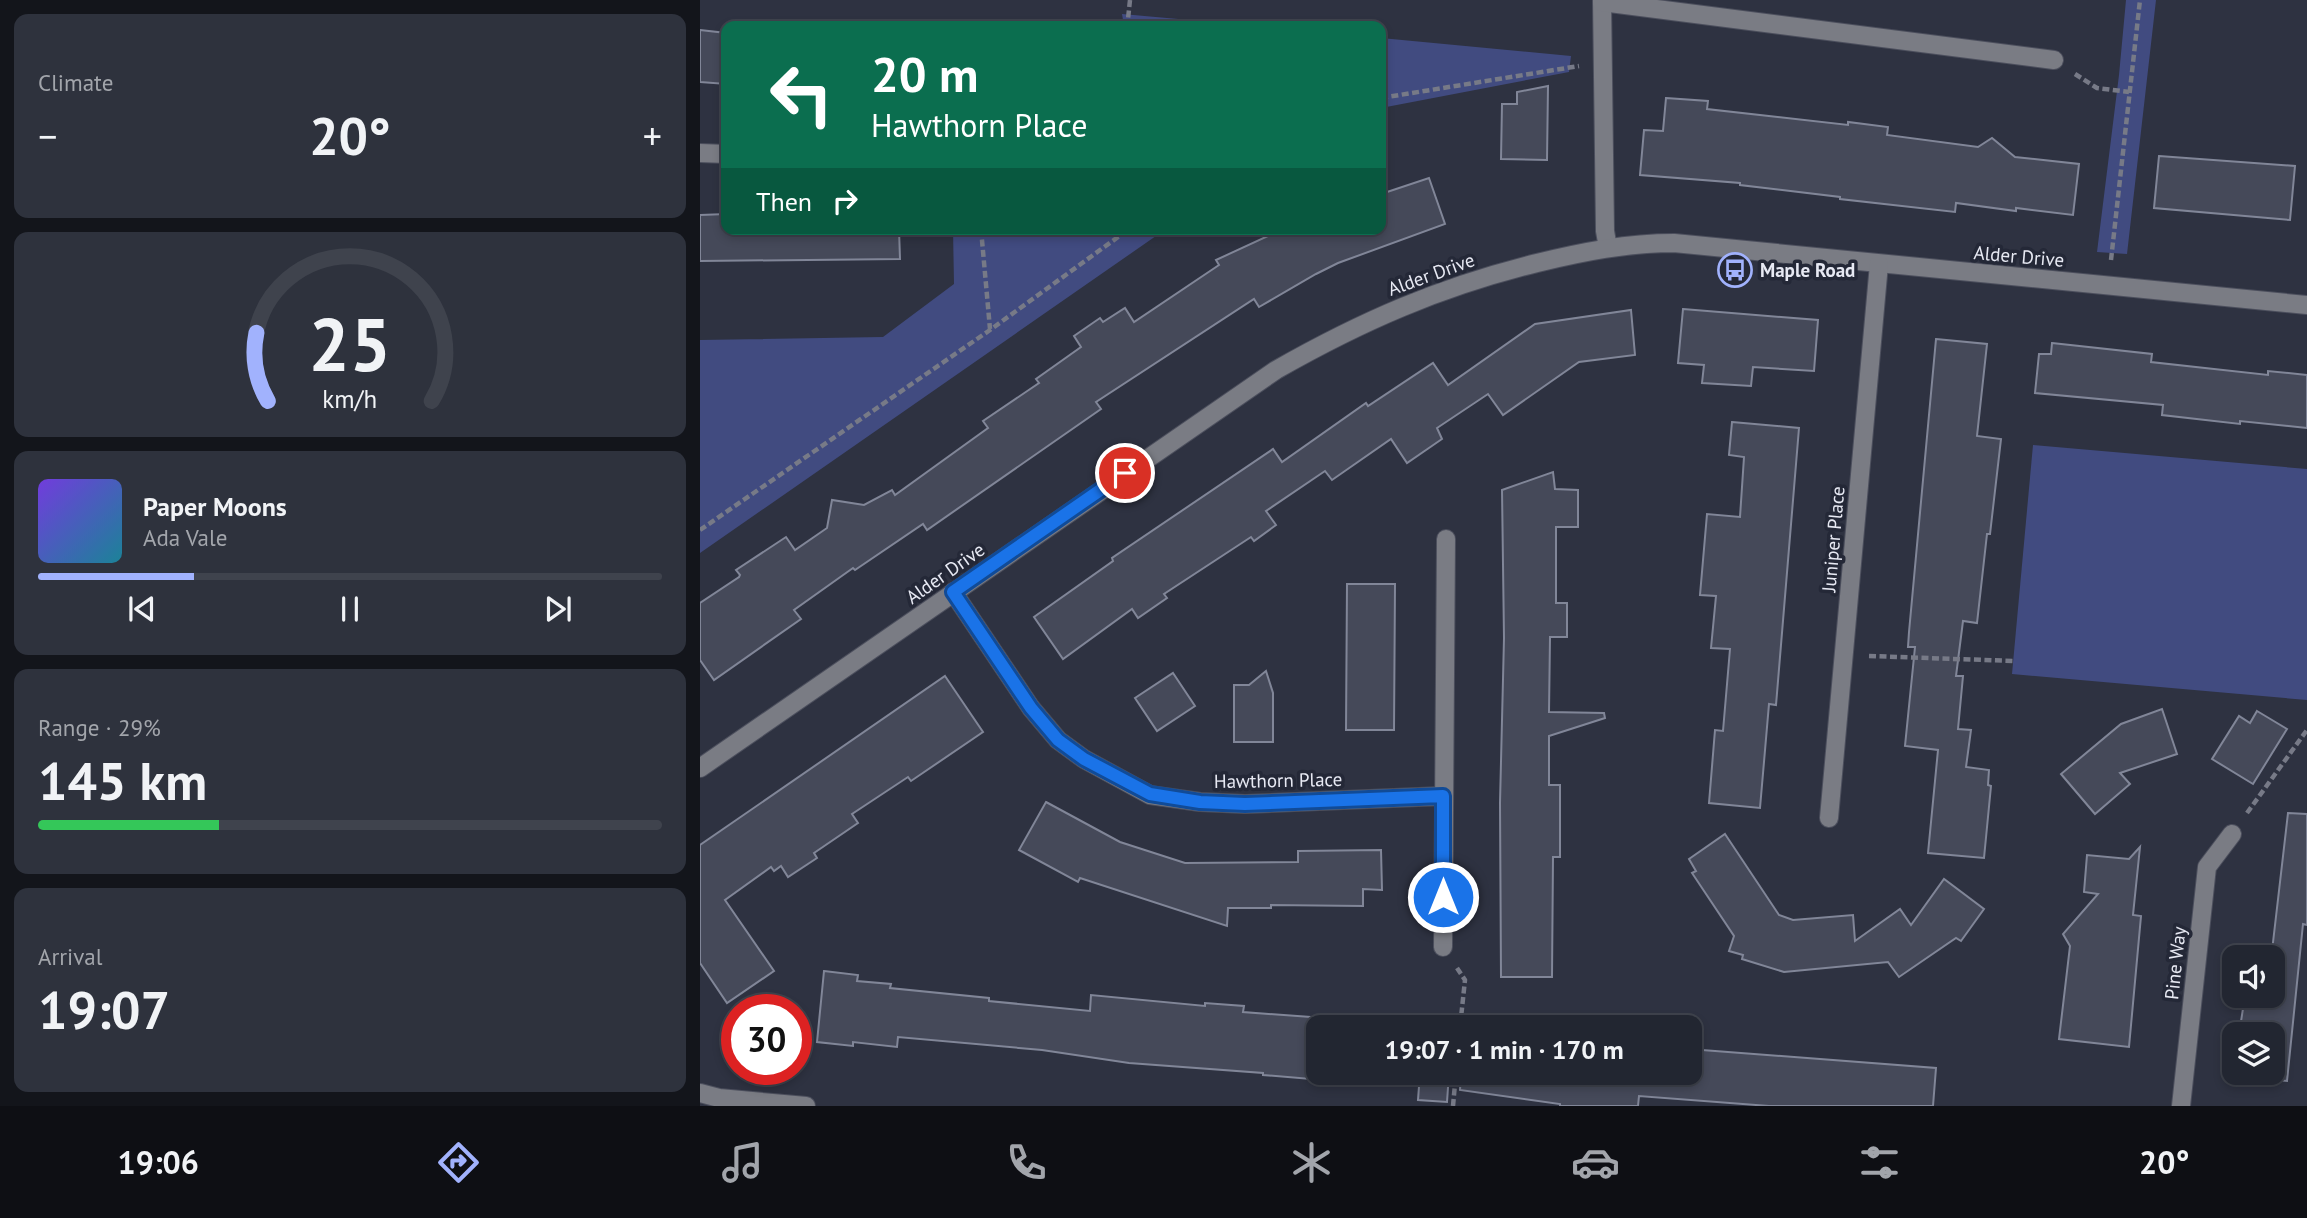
<!DOCTYPE html>
<html lang="en">
<head>
<meta charset="utf-8">
<style>
  :root { --surface:#222631; --page:#2e323d; --text:#f1f3f6; --muted:#a2a5ab; --line:#3f434d; --accent:#a1b2fd }
  body { margin:0; font-family:"PT Sans",sans-serif; background:var(--page); color:var(--text); height:100vh; display:flex; flex-direction:column; font-size:26px; white-space:nowrap }
  * { box-sizing:border-box; margin:0 }
  p { font-size:23px; color:var(--muted) }
  .icon { flex:none; width:38px; height:38px; fill:none; stroke:currentColor; stroke-width:2; stroke-linecap:round; stroke-linejoin:round }
  .map { position:relative; flex:1; overflow:hidden }
  .sheet { display:flex; flex-direction:column; gap:14px; padding:14px; background:#13151b; width:700px }
  .sheet>* { flex:none }
  .guide { position:absolute; left:21px; top:21px; width:665px; height:214px; border-radius:14px; box-shadow:0 4px 10px #0003,0 0 0 2px var(--line); background:#0b6e4f; color:#fff; overflow:hidden }
  .buttons { position:absolute; left:1522px; top:945px; display:grid; gap:14px }
  .buttons a { display:grid; place-items:center; width:63px; height:63px; border-radius:14px; background:var(--surface); box-shadow:0 4px 10px #0003,0 0 0 2px var(--line); font-size:35px }
  .speed { position:absolute; left:21px; top:994px; display:flex; gap:14px; font-size:35px; font-weight:700; text-align:center }
  .speed>* { display:grid; place-content:center; width:91px; height:91px; border-radius:50%; background:var(--surface); box-shadow:0 4px 10px #0003,0 0 0 2px var(--line); line-height:1 }
  .speed .limit { border:10px solid #d22; background:#fff; color:#111 }
  .pin { position:absolute; display:grid; place-items:center; width:60px; height:60px; color:#fff; margin:-30px; border:4px solid #fff; border-radius:50%; box-shadow:0 2px 7px #0007 }
  .me { position:absolute; width:77px; margin:-38px; rotate:0deg; stroke-linejoin:round; filter:drop-shadow(0 0 5px #0008) }
  .turn { display:flex; align-items:center; gap:24px; height:147px; padding:0 35px; font-size:32px }
  .turn .icon { width:91px; height:91px; stroke-width:2.5 }
  .turn b { display:block; font-size:49px; line-height:60px }
  .then { display:flex; align-items:center; height:66px; padding:0 35px; background:#0003; gap:14px; font-size:26px }
  .big { font-size:52px; font-weight:700; line-height:1.1 }
  .sheet .widget { flex:1; display:flex; flex-direction:column; justify-content:center; gap:10px; min-width:0; padding:0 24px; border-radius:14px; background:var(--page) }
  .sheet .dial { align-items:center; gap:0 }
  .dial svg { height:182px; overflow:visible; fill:none; stroke:var(--line); stroke-width:7; stroke-linecap:round; text-anchor:middle }
  .dial text { fill:var(--text); stroke:none }
  .song { display:flex; align-items:center; gap:21px }
  .cover { width:84px; height:84px; border-radius:10px; background:linear-gradient(135deg,hsl(260 70% 55%),hsl(190 70% 35%)) }
  .played { height:7px; border-radius:4px; background:linear-gradient(90deg,var(--accent) 25%,var(--line) 25%) }
  .keys { display:flex; justify-content:space-around; direction:ltr }
  .heat { display:flex; justify-content:space-between; align-items:center; font-size:38px; direction:ltr }
  .charge { height:10px; border-radius:5px; background:linear-gradient(90deg,#34c759 29%,var(--line) 0) }
  .trip { position:absolute; left:606px; top:1015px; width:396px; height:70px; border-radius:14px; background:var(--surface); box-shadow:0 4px 10px #0003,0 0 0 2px var(--line); font-weight:700; line-height:70px; text-align:center }
  .dock { display:flex; height:112px; justify-content:space-around; align-items:center; background:#0e0f14; color:var(--muted) }
  .dock .icon { width:49px; height:49px }
  .dock .current { color:var(--accent) }
  .dock b { font-size:32px; color:var(--text) }
  main { display:flex; flex:1; min-height:0 }
  .map>svg:first-child { display:block }
  .green { fill:#414b80 }
  .building { fill:#454959; stroke:#818698; stroke-width:2 }
  .lines { fill:none; stroke-linecap:round; stroke-linejoin:round }
  .minor-casing { stroke:#4c4f5d; stroke-width:20 }
  .path { stroke:#777a87; stroke-width:4.5; stroke-dasharray:7 3.5; stroke-linecap:butt }
  .minor { stroke:#7a7c84; stroke-width:18 }
  .route-casing { stroke:#114b97; stroke-width:18 }
  .route { stroke:#1a73e8; stroke-width:12 }
  .labels { text-anchor:middle; stroke-width:7; stroke-linejoin:round; paint-order:stroke }
  .street-label { font-size:19px; fill:#e7e9f3; stroke:#242837 }
  .poi-label { font-size:19px; font-weight:bold; fill:#e7e9f3; stroke:#242837; text-anchor:start }
</style>
</head>
<body>
<main>
<section class="sheet">
<div class="widget"><p>Climate</p>
<div class="heat"><a>−</a><b class="big">20°</b><a>+</a></div>
</div>
<div class="widget dial"><svg viewBox="0 0 100 80">
<path d="M14 69A42 42 0 1 1 86 69"/>
<path d="M14 69A42 42 0 0 1 9 39" stroke="#a1b2fd"/>
<text x="50" y="56" font-size="32" font-weight="700">25</text>
<text x="50" y="72" font-size="11">km/h</text>
</svg></div>
<div class="widget">
<div class="song"><i class="cover"></i><div><b>Paper Moons</b><p>Ada Vale</p></div></div>
<div class="played"></div>
<div class="keys"><svg class="icon" aria-label="previous" viewBox="0 0 24 24"><path d="M18 5L8 12l10 7zM5 5v14"/></svg><svg class="icon" aria-label="pause" viewBox="0 0 24 24"><path d="M8 5v14M16 5v14"/></svg><svg class="icon" aria-label="next" viewBox="0 0 24 24"><path d="M6 5l10 7-10 7zM19 5v14"/></svg></div>
</div>
<div class="widget"><p>Range · 29%</p><b class="big">145 km</b><div class="charge"></div></div>
<div class="widget"><p>Arrival</p><b class="big">19:07</b></div>
</section>
<div class="map">
<svg width="1607" height="1106" viewBox="0 0 1607 1106">
  <rect width="100%" height="100%" fill="#2e3241"/>
  <g class="green">
    <path d="M1426 0H1456L1427 254 1397 252 1419 75Z"/>
    <path d="M422 14 557 26H424Z"/>
    <path d="M681 38 871 56 869 72 681 108Z"/>
    <path d="M253 229H466L0 553V340L183 337 254 284Z"/>
    <path d="M1333 445 1607 469V700L1312 674Z"/>
  </g>
  <g class="building">
    <path d="M0 30 26 33V84L0 82Z"/>
    <path d="M848 86 847 160 801 159 802 104H817V92Z"/>
    <path d="M966 98 1008 101 1007 109 1148 125V122L1188 127 1187 135 1278 147 1292 138 1315 157 1379 164 1373 215 1316 208V211L1256 203 1255 212 1140 199V197L1040 185V183L940 175 944 130 963 131Z"/>
    <path d="M1459 156 1595 166 1590 220 1454 208Z"/>
    <path d="M729 178 745 224 638 263 616 274 559 307 554 299 396 402 401 409 227 530 223 524 155 570 153 568 94 610 101 619 14 680 0 660V603L39 577 40 575 36 570 86 537 95 550 127 528 132 500 164 505 192 490 195 495 288 428 283 421 339 383 336 379 381 347 374 336 400 318 403 322 425 308 434 322 519 265 516 260 583 229H681V194Z"/>
    <path d="M26 214V229H199L200 259 0 261V215Z"/>
    <path d="M983 309 1118 320 1114 371 1053 367 1051 386 1002 383 1004 365 978 363Z"/>
    <path d="M931 310 935 355 879 362 803 415 788 394 737 428 742 439 707 463 691 439 632 480 625 471 566 511 576 525 554 541 551 537 464 594 467 598 438 618 432 609 363 659 334 617 413 561 412 558 573 449 582 462 666 403 668 406 733 363 748 385 835 324Z"/>
    <path d="M1236 339 1287 344 1277 436 1301 439 1290 534H1287L1277 623 1263 621 1256 676H1263L1258 729 1271 730 1266 767 1289 770 1288 785 1291 786 1284 858 1228 853 1238 750 1205 746 1215 647H1208L1209 632Z"/>
    <path d="M1352 343 1452 354 1451 362 1568 375V371L1607 375V428L1540 421V424L1462 415 1463 405 1335 393 1339 354H1351Z"/>
    <path d="M1032 422 1099 428 1076 705 1069 704 1060 808 1009 803 1015 730 1023 731 1030 649 1011 648 1016 596 1000 595 1007 514 1040 517 1044 457 1029 455Z"/>
    <path d="M853 472 855 489 878 490V527H856V603H867V637H850L849 712 904 713 905 718 849 736V785H860V857H853L852 977H801L800 803 804 638 802 490Z"/>
    <path d="M647 584H695L694 730H646Z"/>
    <path d="M566 671 573 693V742H534V685H549Z"/>
    <path d="M473 673 495 706 457 731 435 698Z"/>
    <path d="M245 676 283 732 211 781 208 777 152 814 158 823 114 853 117 858 88 877 81 866 74 871 71 867 25 900 74 971 27 1003 0 963V845Z"/>
    <path d="M1462 709 1477 754 1420 773 1430 784 1395 814 1361 774 1421 724Z"/>
    <path d="M1557 711 1587 729 1553 784 1512 759 1539 716 1550 723Z"/>
    <path d="M346 802 420 842 485 863 598 862V851L681 850 682 890 663 889V906L571 905V908H528L527 926 380 878 378 882 319 850Z"/>
    <path d="M1588 813 1607 814V925L1603 924 1587 1081 1535 1076V1073H1573V1034H1539L1545 996H1573V957H1550V949L1572 951Z"/>
    <path d="M1025 834 1079 915 1093 920 1153 915 1155 941 1200 909 1211 925 1244 879 1284 909 1261 941 1256 938 1199 977 1188 962 1084 972 1042 959 1043 955 1029 951 1034 936 992 873 996 871 989 859Z"/>
    <path d="M1440 847 1433 915 1441 916 1429 1047 1359 1039 1370 946 1363 934 1398 894 1384 892 1387 855 1429 859Z"/>
    <path d="M124 971 158 975 157 981 191 984 190 988 289 998V1001L390 1011 391 995 505 1006V1003L544 1006 543 1012 652 1020 651 1027H618V1073H647L646 1082 563 1075V1073L429 1063 342 1050 198 1037 197 1047 153 1042V1046L117 1042Z"/>
    <path d="M989 1049 1236 1068 1233 1106H1069L939 1096 938 1106H860V1104L760 1090 761 1073H989Z"/>
    <path d="M720 1073H749L747 1102 718 1100Z"/>
  </g>
  <g class="lines">
    <g class="minor-casing">
      <g id="minor">
        <path d="M902 0 905 231 908 248"/>
        <path d="M902 2 1354 60"/>
        <path d="M0 153 26 154"/>
        <path d="M253 592 331 708 358 740 384 759 450 795 500 802 545 804 743 796"/>
        <path d="M0 768 576 370C662 321 740 287 837 263 882 252 927 243 974 243L1607 305"/>
        <path d="M1129 818 1179 264"/>
        <path d="M743 947 746 539"/>
        <path d="M0 1093 19 1098 106 1106"/>
        <path d="M1481 1106 1507 867 1532 834"/>
      </g>
    </g>
    <g class="path">
      <path d="M430 0 428 19 430 26"/>
      <path d="M1375 74 1397 88 1429 92"/>
      <path d="M681 98 879 66"/>
      <path d="M281 229 290 329"/>
      <path d="M1411 260 1440 0"/>
      <path d="M0 530 290 330 429 229"/>
      <path d="M1169 656 1314 661"/>
      <path d="M1547 813 1607 730"/>
      <path d="M757 968 765 980 760 1027"/>
      <path d="M753 1106 756 1073"/>
    </g>
    <use href="#minor" class="minor"/>
  </g>
  <g class="lines">
    <g class="route-casing">
      <path id="route" d="M425 473 253 592 331 708 358 740 384 759 450 794 500 802 545 804 743 796V897"/>
    </g>
    <use href="#route" class="route"/>
  </g>
  <defs>
    <g id="bus-ring" transform="scale(1.75)"><circle r="9.5" fill="#242837" stroke="#a1b2fd" stroke-width="1.5"/><path d="M-5-6H5V4H4V6H2V4H-2V6H-4V4H-5ZM-3.5-4V0h7V-4ZM-3.5 1.2v1.5H-2V1.2ZM2 1.2v1.5H3.5V1.2Z" fill="#a1b2fd"/></g>
  </defs>
  <g fill-rule="evenodd">
    <use href="#bus-ring" x="1035" y="270"/>
  </g>
  <g class="labels">
    <g class="street-label">
      <text transform="translate(1319 256) rotate(5)" y="7">Alder Drive</text>
      <text transform="translate(731 274) rotate(-20)" y="7">Alder Drive</text>
      <text transform="translate(1133 539) rotate(-85)" y="7">Juniper Place</text>
      <text transform="translate(245 573) rotate(-35)" y="7">Alder Drive</text>
      <text transform="translate(578 780) rotate(-1)" y="7">Hawthorn Place</text>
      <text transform="translate(1475 963) rotate(-84)" y="7">Pine Way</text>
    </g>
    <g class="poi-label">
      <text x="1060" y="277">Maple Road</text>
    </g>
  </g>
</svg>
<div class="buttons">
<a><svg class="icon" aria-label="sound" viewBox="0 0 24 24"><path d="M4 9h4l5-4v14l-5-4H4zM17 9q2 3 0 6"/></svg></a>
<a><svg class="icon" aria-label="layers" viewBox="0 0 24 24"><path d="M12 4l9 5-9 5-9-5zM3 14l9 5 9-5"/></svg></a>
</div>
<div class="speed"><div class="limit">30</div></div>
<div class="pin" style="left:425px;top:473px;background:#d93025"><svg class="icon" aria-label="arrive" viewBox="0 0 24 24"><path d="M6 21V4h12l-3 4 3 4H6"/></svg></div>
<svg class="me" style="left:743px;top:897px" viewBox="-20 -20 40 40"><circle r="17" fill="#1a73e8" stroke="#fff" stroke-width="3"/><path d="M0-11L8 9 0 5-8 9z" fill="#fff"/></svg>
<div class="trip">19:07 · 1 min · 170 m</div>
<div class="guide">
<div class="turn"><svg class="icon" aria-label="left" viewBox="0 0 24 24"><path d="M17 20v-9H6M10 6l-5 5 5 5"/></svg><div><b>20 m</b>Hawthorn Place</div></div>
<div class="then">Then<svg class="icon" aria-label="right" viewBox="0 0 24 24"><path d="M7 20v-9h11M14 6l5 5-5 5"/></svg></div>
</div>
</div>
</main>
<nav class="dock">
<b>19:06</b>
<svg class="icon current" aria-label="directions" viewBox="0 0 24 24"><path d="M12 3l9 9-9 9-9-9zM9 14v-3h6M13 9l2 2-2 2"/></svg>
<svg class="icon" aria-label="music" viewBox="0 0 24 24"><path d="M9 18V5l10-2v13"/><circle cx="6" cy="18" r="3"/><circle cx="16" cy="16" r="3"/></svg>
<svg class="icon" aria-label="phone" viewBox="0 0 24 24"><path d="M5 4h4l2 5-3 2q2 4 5 5l2-3 5 2v4C11 20 4 13 5 4z"/></svg>
<svg class="icon" aria-label="climate" viewBox="0 0 24 24"><path d="M12 3v18M4 7l16 10M4 17L20 7"/></svg>
<svg class="icon" aria-label="car" viewBox="0 0 24 24"><path d="M5 17H2v-5l4-1 3-4h7l3 4 3 1v5h-3M9 17h6M6 11h13"/><circle cx="7" cy="17" r="2"/><circle cx="17" cy="17" r="2"/></svg>
<svg class="icon" aria-label="filters" viewBox="0 0 24 24"><path d="M4 7h16M4 17h16"/><circle cx="9" cy="7" r="2"/><circle cx="15" cy="17" r="2"/></svg>
<b>20°</b>
</nav>
</body>
</html>
